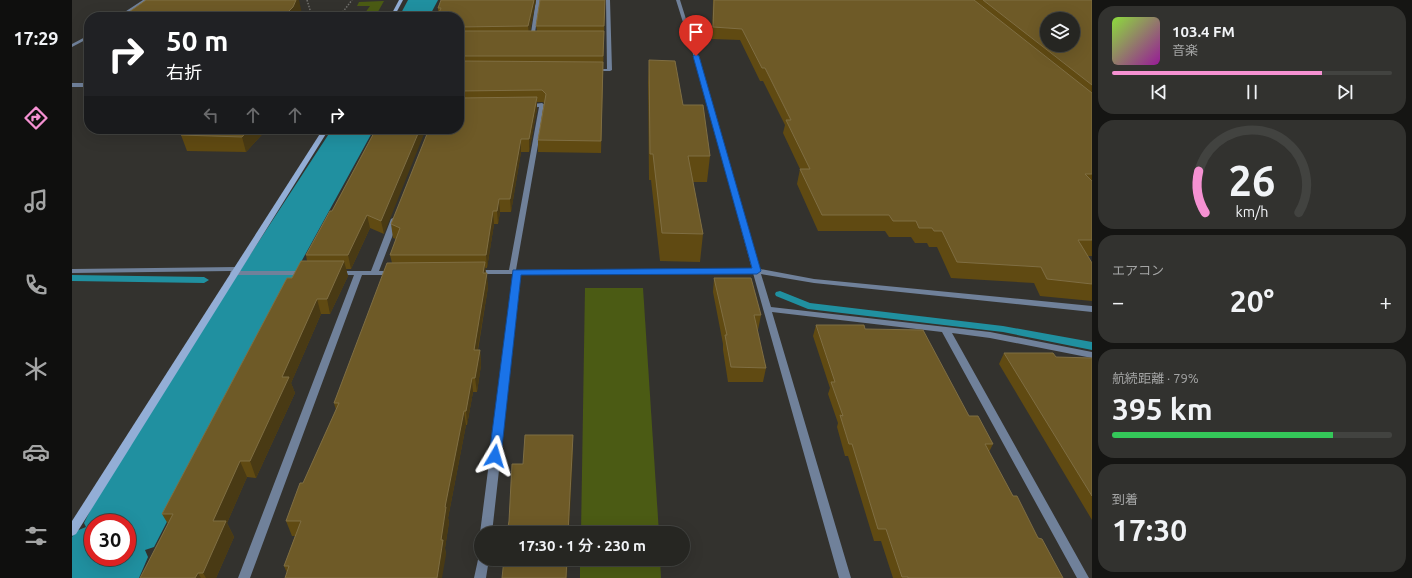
<!DOCTYPE html>
<html lang="ja">
<head>
<meta charset="utf-8">
<style>
  :root { --surface:#262622; --page:#32322f; --text:#f1f3f6; --muted:#a4a5a5; --line:#424340; --accent:#f591d2 }
  body { margin:0; font-family:Ubuntu,"Noto Sans JP",sans-serif; background:var(--page); color:var(--text); height:100vh; display:flex; flex-direction:column; font-size:15px; white-space:nowrap }
  * { box-sizing:border-box; margin:0 }
  p { font-size:13px; color:var(--muted) }
  .icon { flex:none; width:22px; height:22px; fill:none; stroke:currentColor; stroke-width:2; stroke-linecap:round; stroke-linejoin:round }
  .map { position:relative; flex:1; overflow:hidden }
  .panel { display:flex; flex-direction:column; gap:6px; padding:6px; background:#151513; width:320px }
  .panel>* { flex:none }
  .banner { position:absolute; left:12px; top:12px; width:380px; height:122px; border-radius:16px; box-shadow:0 4px 16px #0002,0 0 0 1px var(--line); background:#202124; color:#fff; overflow:hidden }
  .tools { position:absolute; left:968px; top:12px; display:grid; gap:8px }
  .tools a { display:grid; place-items:center; width:40px; height:40px; border-radius:50%; background:var(--surface); box-shadow:0 4px 16px #0002,0 0 0 1px var(--line); font-size:20px }
  .speed { position:absolute; left:12px; top:514px; display:flex; gap:8px; font-size:20px; font-weight:700; text-align:center }
  .speed>* { display:grid; place-content:center; width:52px; height:52px; border-radius:50%; background:var(--surface); box-shadow:0 4px 16px #0002,0 0 0 1px var(--line); line-height:1 }
  .speed .limit { border:6px solid #d22; background:#fff; color:#111 }
  .pin { position:absolute; display:grid; place-items:center; width:34px; height:34px; color:#fff; margin:-41px -17px; border-radius:50% 50% 50% 0; rotate:-45deg; box-shadow:0 0 4px #0007 }
  .pin .icon { rotate:45deg }
  .me { position:absolute; width:44px; margin:-22px; rotate:7deg; stroke-linejoin:round; filter:drop-shadow(0 0 3px #0008) }
  .turn { display:flex; align-items:center; gap:14px; height:84px; padding:0 16px; font-size:18px }
  .turn .icon { width:52px; height:52px; stroke-width:2.5 }
  .turn b { display:block; font-size:28px; line-height:34px }
  .lanes { display:flex; align-items:center; height:38px; padding:0 16px; background:#0003; justify-content:center; gap:20px; direction:ltr }
  .lanes .off { opacity:.35 }
  .big { font-size:30px; font-weight:600; line-height:1.1 }
  .panel .widget { flex:1; display:flex; flex-direction:column; justify-content:center; gap:6px; min-width:0; padding:0 14px; border-radius:16px; background:var(--page) }
  .panel .dial { align-items:center; gap:0 }
  .dial svg { height:104px; overflow:visible; fill:none; stroke:var(--line); stroke-width:7; stroke-linecap:round; text-anchor:middle }
  .dial text { fill:var(--text); stroke:none }
  .song { display:flex; align-items:center; gap:12px }
  .cover { width:48px; height:48px; border-radius:6px; background:linear-gradient(135deg,hsl(90 70% 55%),hsl(300 70% 35%)) }
  .played { height:4px; border-radius:2px; background:linear-gradient(90deg,var(--accent) 75%,var(--line) 75%) }
  .keys { display:flex; justify-content:space-around; direction:ltr }
  .heat { display:flex; justify-content:space-between; align-items:center; font-size:22px; direction:ltr }
  .charge { height:6px; border-radius:3px; background:linear-gradient(90deg,#34c759 79%,var(--line) 0) }
  .trip { position:absolute; left:402px; top:526px; width:216px; height:40px; border-radius:20px; background:var(--surface); box-shadow:0 4px 16px #0002,0 0 0 1px var(--line); font-weight:600; line-height:40px; text-align:center }
  main { display:flex; flex:1; min-height:0 }
  .tab-bar { display:flex; flex-direction:column; width:72px; justify-content:space-around; align-items:center; background:#0f0f0e; color:var(--muted) }
  .tab-bar .icon { width:28px; height:28px }
  .tab-bar .on { color:var(--accent) }
  .tab-bar b { font-size:18px; color:var(--text) }
  .map>svg:first-child { display:block }
  .green { fill:#4b5b14 }
  .lines { fill:none; stroke-linecap:round; stroke-linejoin:round }
  .stream { fill:#2090a0; fill-rule:evenodd }
  .river { fill:#2090a0; fill-rule:evenodd }
  .path { stroke:#71706c; stroke-width:1.5; stroke-dasharray:1.5 1.5; stroke-linecap:butt }
  .street { fill:#70819a; fill-rule:evenodd }
  .secondary { fill:#93aed6; fill-rule:evenodd }
  .wall { fill:#604a12 }
  .shaded-wall { fill:#493a14 }
  .building { fill:#6e5a27; stroke:#7f6e43; fill-rule:evenodd }
  .route { fill:#1a73e8; stroke:#114b97 }
</style>
</head>
<body>
<main>
<nav class="tab-bar">
<b>17:29</b>
<svg class="icon on" aria-label="directions" viewBox="0 0 24 24"><path d="M12 3l9 9-9 9-9-9zM9 14v-3h6M13 9l2 2-2 2"/></svg>
<svg class="icon" aria-label="music" viewBox="0 0 24 24"><path d="M9 18V5l10-2v13"/><circle cx="6" cy="18" r="3"/><circle cx="16" cy="16" r="3"/></svg>
<svg class="icon" aria-label="phone" viewBox="0 0 24 24"><path d="M5 4h4l2 5-3 2q2 4 5 5l2-3 5 2v4C11 20 4 13 5 4z"/></svg>
<svg class="icon" aria-label="climate" viewBox="0 0 24 24"><path d="M12 3v18M4 7l16 10M4 17L20 7"/></svg>
<svg class="icon" aria-label="car" viewBox="0 0 24 24"><path d="M5 17H2v-5l4-1 3-4h7l3 4 3 1v5h-3M9 17h6M6 11h13"/><circle cx="7" cy="17" r="2"/><circle cx="17" cy="17" r="2"/></svg>
<svg class="icon" aria-label="filters" viewBox="0 0 24 24"><path d="M4 7h16M4 17h16"/><circle cx="9" cy="7" r="2"/><circle cx="15" cy="17" r="2"/></svg>
</nav>
<div class="map">
<svg width="1020" height="578" viewBox="0 0 1020 578">
  <rect width="100%" height="100%" fill="#33322e"/>
  <g class="green">
    <path d="M312 1 303 17H290L298 6H285L287 2Z"/>
    <path d="M513 288H571L587 533H509Z"/>
    <path d="M508 559H588L589 578H508Z"/>
  </g>
  <g class="lines">
    <g class="stream">
      <path d="M0 275 132 277 137 280 132 283 0 281Z"/>
      <path d="M708 291 738 303 931 326 1020 342V350L931 332 736 309 704 296 703 294 704 292Z"/>
    </g>
    <g class="river">
      <path d="M336 0H366L357 17H327Z"/>
      <path d="M260 129H302L217 284 82 547 73 550 76 557 67 578H0V537L4 531 14 527 12 523 24 499 159 284ZM21 523H55V557H21Z"/>
    </g>
    <g class="path">
      <path d="M235 0 239 13 238 17"/>
      <path d="M267 17 280 0"/>
    </g>
    <g class="street">
      <path d="M71 0H76L50 17H45Z"/>
      <path d="M464 0H468L462 39 460 40 458 39Z"/>
      <path d="M534 0H538L540 70 538 71H520V69H535Z"/>
      <path d="M604 0H608L630 70 688 269 742 279 1020 306V312L742 283 689 274 699 307 918 332 1020 352V358L918 338 880 333 1017 578H1005L870 332 700 312 779 578H767L681 273 449 274 420 533H409V534L408 533 441 274H403L399 272 403 270H437L467 107 455 108 452 106 453 105 470 103 473 105 444 270 680 269 626 70Z"/>
      <path d="M17 35V38L0 47V44Z"/>
      <rect x="0" y="83" width="17" height="4"/>
      <path d="M323 217 327 219 307 271H321L325 273 321 275H290L178 578H166L282 275H265L261 273 265 271H299L319 219Z"/>
      <path d="M165 267 169 269 168 271H233L237 273 233 275H159L158 273 159 271 0 273V269Z"/>
      <path d="M407 555H409V559H417L414 578H402Z"/>
    </g>
    <g class="secondary">
      <path d="M327 0H331L322 17H318Z"/>
      <path d="M251 129H257L4 534 0 536V521Z"/>
    </g>
  </g>
  <g class="wall">
    <path d="M369 0H464L458 31H465L464 26 533 0 529 153 466 152V140L472 103 471 102H465V109L457 152H449L439 212H428L426 224H422L415 268H413L416 287 406 350H408L409 365 405 392H401L395 425H394L376 518 377 522 373 548 374 555 215 573 212 566 223 536H220L214 521 264 410 262 403 320 263 318 255 324 239 321 238 319 224 387 129V17L366 14V8Z"/>
    <path d="M641 0H1020V256H1015L1020 263V301L968 296 962 283 879 278 865 247H857L855 243H843L839 237H817L813 231H746L725 184 728 169 711 133 713 125 691 81H688L668 40 640 39Z"/>
    <path d="M577 60 611 105 638 156 635 182H621L631 234 628 262 588 261 579 180H577L576 83Z"/>
    <path d="M116 129H195L174 152 115 151 109 135Z"/>
    <path d="M304 129 312 234 298 228 279 269H274L276 276 258 314H249L219 383 223 393 184 478 175 477 155 523 162 537 144 578H68L96 524 90 514 220 278 235 261 234 255 260 211Z"/>
    <path d="M642 278 689 315 686 330H685L694 368 691 382H656L651 350V344L641 292Z"/>
    <path d="M744 325 793 329 897 416 921 444 917 452 941 496 991 578H821L809 541H802L776 456H773L765 427 766 423 756 394 758 388 741 336Z"/>
    <path d="M932 353 984 357 1020 358V520L927 364Z"/>
  </g>
  <g class="shaded-wall">
    <path d="M224 0H227L230 14 229 17H208Z"/>
    <path d="M462 0H464L457 36 456 26Z"/>
    <path d="M465 97V109L457 152V139Z"/>
    <path d="M177 129H195L174 152 170 137Z"/>
    <path d="M348 129H354L312 234 309 221Z"/>
    <path d="M449 139V152L439 212 438 199Z"/>
    <path d="M427 199 428 212 426 224 425 211Z"/>
    <path d="M421 211 422 224 415 268 414 255Z"/>
    <path d="M295 215 298 228 279 269 276 255Z"/>
    <path d="M272 261 276 276 258 314 255 299Z"/>
    <path d="M413 262 414 276 411 273Z"/>
    <path d="M415 273 416 287 403 365 402 350Z"/>
    <path d="M245 299 249 314 219 383 223 393 184 478 178 461 210 377Z"/>
    <path d="M408 350 409 365 405 392 403 378Z"/>
    <path d="M400 378 401 392 395 425 394 411Z"/>
    <path d="M392 411 394 425 376 518 377 522 373 548 374 555 370 578H365L373 507Z"/>
    <path d="M501 435V454L497 533H496Z"/>
    <path d="M168 461 175 477 155 523 162 537 144 578H134L131 573 141 521Z"/>
    <path d="M495 559H496L495 578H494Z"/>
    <path d="M126 573 129 578H123Z"/>
  </g>
  <g class="building">
    <path d="M74 0H224L221 7 216 12 208 17H50Z"/>
    <path d="M369 0H462L456 26 387 27V17H365L369 8H366Z"/>
    <path d="M468 0H533L532 26H464Z"/>
    <path d="M642 0H902L1020 93V174H1013L1020 181V240H1006L1020 263V284L975 279 969 267 885 262 870 231H862L860 228H847L844 221H821L817 215H750L728 169H738L714 120H719L693 68H690L670 29 641 27Z"/>
    <path d="M911 0H1020V85ZM975 19H1001V45H975Z"/>
    <path d="M387 31H532L531 56H387Z"/>
    <path d="M577 60 603 61 611 105H631L638 156H616L631 234 590 233 581 154H578Z"/>
    <path d="M387 61 531 62 529 141 466 140 474 94 470 90 387 91Z"/>
    <path d="M465 97 457 139H449L438 199H427L425 211H421L414 255H318L328 228 319 224 357 129H387V98Z"/>
    <path d="M116 129H177L170 137 109 135Z"/>
    <path d="M304 129H348L309 221 295 215 276 255H234L258 211H260Z"/>
    <path d="M229 261H272L255 299H245L210 377H217L178 461H168L141 521H154L131 573H126L123 578H68L101 514H90L215 278H220Z"/>
    <path d="M413 262 411 273H415L402 350H408L403 378H400L394 411H392L373 507H374L369 540H371L365 578H213L217 566H212L229 521H214L228 483H231L267 403H262L315 263Z"/>
    <path d="M642 278H679L689 315H682L694 368 659 367 653 335H655Z"/>
    <path d="M744 325H792L793 329 851 330 897 416H906L921 444H913L941 496H945L966 538 970 539 991 578H836V577H830L814 529H806L780 444H777L768 415 771 416 759 382H763Z"/>
    <path d="M932 353H981L984 357 1020 358V496Z"/>
    <path d="M453 435H501L496 533H435L437 521 440 464H451Z"/>
    <path d="M432 559H495L494 578H430Z"/>
  </g>
  <path class="route" d="M624 54 627 56 689 271 685 274 449 275 429 456 427 460H419L417 456 441 270 680 268 621 56Z"/>
</svg>
<div class="tools">
<a><svg class="icon" aria-label="layers" viewBox="0 0 24 24"><path d="M12 4l9 5-9 5-9-5zM3 14l9 5 9-5"/></svg></a>
</div>
<div class="speed"><div class="limit">30</div></div>
<div class="pin" style="left:624px;top:56px;background:#d93025"><svg class="icon" aria-label="arrive" viewBox="0 0 24 24"><path d="M6 21V4h12l-3 4 3 4H6"/></svg></div>
<svg class="me" style="left:423px;top:456px" viewBox="-20 -20 40 40"><path d="M0-17L14 15 0 8-14 15z" fill="#1a73e8" stroke="#fff" stroke-width="4"/></svg>
<div class="trip">17:30 · 1 分 · 230 m</div>
<div class="banner">
<div class="turn"><svg class="icon" aria-label="right" viewBox="0 0 24 24"><path d="M7 20v-9h11M14 6l5 5-5 5"/></svg><div><b>50 m</b>右折</div></div>
<div class="lanes"><svg class="icon off" aria-label="left" viewBox="0 0 24 24"><path d="M17 20v-9H6M10 6l-5 5 5 5"/></svg><svg class="icon off" aria-label="ahead" viewBox="0 0 24 24"><path d="M12 20V5M6 11l6-6 6 6"/></svg><svg class="icon off" aria-label="ahead" viewBox="0 0 24 24"><path d="M12 20V5M6 11l6-6 6 6"/></svg><svg class="icon" aria-label="right" viewBox="0 0 24 24"><path d="M7 20v-9h11M14 6l5 5-5 5"/></svg></div>
</div>
</div>
<section class="panel">
<div class="widget">
<div class="song"><i class="cover"></i><div><b>103.4 FM</b><p>音楽</p></div></div>
<div class="played"></div>
<div class="keys"><svg class="icon" aria-label="previous" viewBox="0 0 24 24"><path d="M18 5L8 12l10 7zM5 5v14"/></svg><svg class="icon" aria-label="pause" viewBox="0 0 24 24"><path d="M8 5v14M16 5v14"/></svg><svg class="icon" aria-label="next" viewBox="0 0 24 24"><path d="M6 5l10 7-10 7zM19 5v14"/></svg></div>
</div>
<div class="widget dial"><svg viewBox="0 0 100 80">
<path d="M14 69A42 42 0 1 1 86 69"/>
<path d="M14 69A42 42 0 0 1 9 37" stroke="#f591d2"/>
<text x="50" y="56" font-size="32" font-weight="700">26</text>
<text x="50" y="72" font-size="11">km/h</text>
</svg></div>
<div class="widget"><p>エアコン</p>
<div class="heat"><a>−</a><b class="big">20°</b><a>+</a></div>
</div>
<div class="widget"><p>航続距離 · 79%</p><b class="big">395 km</b><div class="charge"></div></div>
<div class="widget"><p>到着</p><b class="big">17:30</b></div>
</section>
</main>
</body>
</html>
